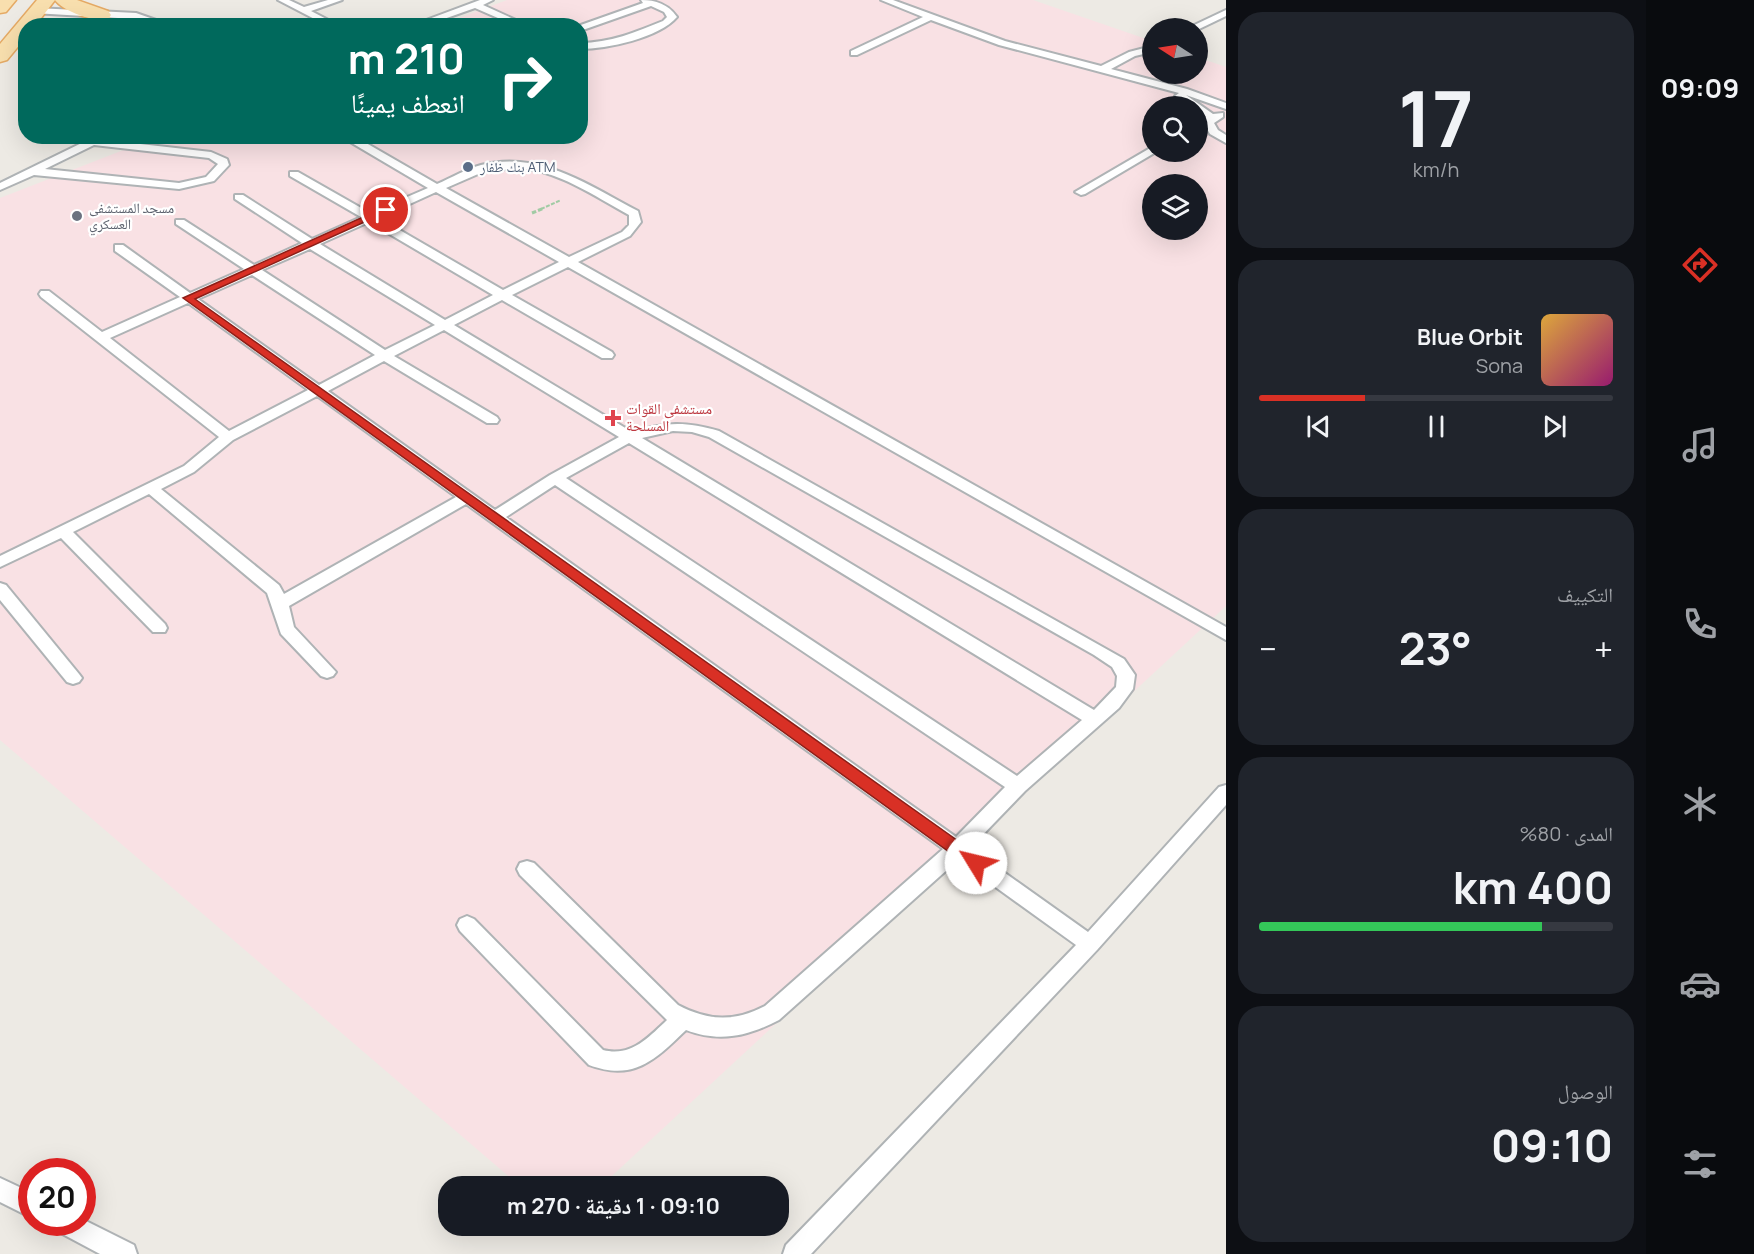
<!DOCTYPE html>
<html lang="ar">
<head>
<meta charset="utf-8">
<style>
  :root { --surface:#171b24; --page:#20242c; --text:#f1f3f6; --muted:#9ea1a6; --line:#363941; --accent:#d93025 }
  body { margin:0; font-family:Manrope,"Noto Naskh Arabic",sans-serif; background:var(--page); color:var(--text); direction:rtl; height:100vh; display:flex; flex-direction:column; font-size:22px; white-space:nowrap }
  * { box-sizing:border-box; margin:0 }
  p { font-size:20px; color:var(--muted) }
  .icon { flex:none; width:33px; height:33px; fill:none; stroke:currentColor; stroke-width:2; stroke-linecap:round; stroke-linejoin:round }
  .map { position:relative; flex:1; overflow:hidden; direction:ltr }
  .drawer { display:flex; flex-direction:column; gap:12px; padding:12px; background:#0d0f14; width:420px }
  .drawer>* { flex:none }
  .hud { position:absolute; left:18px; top:18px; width:570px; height:126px; border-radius:24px; box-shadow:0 6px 24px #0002; direction:rtl; background:#00695c; color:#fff; overflow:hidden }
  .needle { width:39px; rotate:282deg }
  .fabs { position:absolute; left:1142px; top:18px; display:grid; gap:12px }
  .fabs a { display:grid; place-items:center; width:66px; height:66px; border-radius:50%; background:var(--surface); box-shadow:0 6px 24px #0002; font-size:30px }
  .speed { position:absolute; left:18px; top:1158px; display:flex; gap:12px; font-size:30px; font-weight:700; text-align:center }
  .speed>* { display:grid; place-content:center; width:78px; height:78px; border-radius:50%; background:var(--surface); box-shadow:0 6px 24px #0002; line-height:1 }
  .speed .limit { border:9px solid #d22; background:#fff; color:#111 }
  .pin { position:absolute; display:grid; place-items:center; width:51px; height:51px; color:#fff; margin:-26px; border:3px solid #fff; border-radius:50%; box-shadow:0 2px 6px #0007 }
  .me { position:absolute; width:66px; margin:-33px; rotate:306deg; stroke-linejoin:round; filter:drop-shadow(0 0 4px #0008) }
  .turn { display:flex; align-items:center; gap:21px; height:126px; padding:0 24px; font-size:27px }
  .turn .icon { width:78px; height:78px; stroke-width:2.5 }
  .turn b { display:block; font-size:42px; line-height:51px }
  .big { font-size:45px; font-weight:700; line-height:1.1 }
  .drawer .widget { flex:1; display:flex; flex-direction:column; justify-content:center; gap:9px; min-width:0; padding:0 21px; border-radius:24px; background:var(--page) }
  .drawer .dial { align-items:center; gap:0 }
  .dial b { font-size:78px; line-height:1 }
  .song { display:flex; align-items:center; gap:18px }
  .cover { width:72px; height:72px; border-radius:9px; background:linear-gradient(135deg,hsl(40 70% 55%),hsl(320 70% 35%)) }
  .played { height:6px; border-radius:3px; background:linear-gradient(90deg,var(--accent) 30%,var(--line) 30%) }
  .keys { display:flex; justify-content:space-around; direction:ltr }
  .heat { display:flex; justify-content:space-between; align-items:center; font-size:33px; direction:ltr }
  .charge { height:9px; border-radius:4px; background:linear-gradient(90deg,#34c759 80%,var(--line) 0) }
  .trip { position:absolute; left:438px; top:1176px; width:351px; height:60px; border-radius:24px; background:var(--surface); box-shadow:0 6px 24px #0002; font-weight:700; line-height:60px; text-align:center; direction:rtl }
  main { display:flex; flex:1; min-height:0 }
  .menu { display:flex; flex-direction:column; width:108px; justify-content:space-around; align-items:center; background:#090b0e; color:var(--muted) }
  .menu .icon { width:42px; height:42px }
  .menu .active { color:var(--accent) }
  .menu b { font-size:27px; color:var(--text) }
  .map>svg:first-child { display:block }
  .medical { fill:#f9e1e4; fill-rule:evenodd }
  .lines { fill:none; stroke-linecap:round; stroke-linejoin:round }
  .service-casing { stroke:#afb3b5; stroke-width:4 }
  .primary-casing { stroke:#e5aa65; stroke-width:3 }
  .path-far1 { stroke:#a1cba4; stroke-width:2; stroke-dasharray:4 1.5; stroke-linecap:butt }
  .path { stroke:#a1cba4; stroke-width:3; stroke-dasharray:4.5 2; stroke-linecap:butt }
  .service { fill:#fff; fill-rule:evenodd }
  .primary { fill:#f8dfae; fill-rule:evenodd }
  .route { fill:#d93025; stroke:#8d1f18; stroke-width:1.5 }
  .service-dot { fill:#5c6f8a; stroke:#fff; stroke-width:2 }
  .worship-dot { fill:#6b7280; stroke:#fff; stroke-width:2 }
  .health-dot { fill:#e0444e; stroke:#fff; stroke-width:2 }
  .labels { text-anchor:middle; stroke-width:4.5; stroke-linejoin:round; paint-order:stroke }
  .far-service-label { font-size:14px; fill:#4e5e75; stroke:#fff; text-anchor:start }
  .far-worship-label { font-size:14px; fill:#5b616d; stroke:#fff; text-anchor:start }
  .health-label { font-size:15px; fill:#be3a42; stroke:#fff; text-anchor:start }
</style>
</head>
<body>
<main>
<nav class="menu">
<b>09:09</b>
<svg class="icon active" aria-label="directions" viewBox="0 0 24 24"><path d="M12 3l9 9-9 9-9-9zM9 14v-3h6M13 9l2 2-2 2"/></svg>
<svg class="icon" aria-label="music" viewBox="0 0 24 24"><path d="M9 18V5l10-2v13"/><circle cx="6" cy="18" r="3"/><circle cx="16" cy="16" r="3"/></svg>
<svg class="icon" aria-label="phone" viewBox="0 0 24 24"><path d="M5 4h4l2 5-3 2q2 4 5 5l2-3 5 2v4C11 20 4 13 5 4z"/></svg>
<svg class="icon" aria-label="climate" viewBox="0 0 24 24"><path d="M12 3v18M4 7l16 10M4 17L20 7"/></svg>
<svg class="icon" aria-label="car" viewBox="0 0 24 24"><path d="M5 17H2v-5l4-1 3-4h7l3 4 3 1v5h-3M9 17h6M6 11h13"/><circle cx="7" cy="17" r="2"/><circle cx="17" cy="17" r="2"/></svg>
<svg class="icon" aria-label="filters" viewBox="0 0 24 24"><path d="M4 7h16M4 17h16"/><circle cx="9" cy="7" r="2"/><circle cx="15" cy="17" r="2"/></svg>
</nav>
<section class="drawer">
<div class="widget dial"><b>17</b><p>km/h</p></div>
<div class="widget">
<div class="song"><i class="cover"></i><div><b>Blue Orbit</b><p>Sona</p></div></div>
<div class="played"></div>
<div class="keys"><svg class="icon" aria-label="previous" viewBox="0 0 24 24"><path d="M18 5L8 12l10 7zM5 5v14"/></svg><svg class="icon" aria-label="pause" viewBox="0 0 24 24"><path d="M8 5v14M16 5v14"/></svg><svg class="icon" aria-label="next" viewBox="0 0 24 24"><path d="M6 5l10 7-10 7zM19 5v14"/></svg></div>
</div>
<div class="widget"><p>التكييف</p>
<div class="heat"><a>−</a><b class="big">23°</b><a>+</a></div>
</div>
<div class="widget"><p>المدى · 80%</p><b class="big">400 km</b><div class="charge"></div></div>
<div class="widget"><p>الوصول</p><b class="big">09:10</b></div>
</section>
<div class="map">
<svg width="1226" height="1254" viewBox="0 0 1226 1254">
  <rect width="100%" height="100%" fill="#edeae4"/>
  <path class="medical" d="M507 0H1033L1152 41V74H1197V57L1226 67V606L601 1186H520L0 740V198L157 137 580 136V26L441 25ZM1152 106H1197V152H1152ZM1152 184H1197V230H1152Z"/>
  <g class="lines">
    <g class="service-casing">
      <g id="service">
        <path d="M278 0H289L304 7 328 0H342L311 11 340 26H328Z"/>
        <path d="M480 0H493L483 5 529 26H516L475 8 424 26H410Z"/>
        <path d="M641 0C656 0 668 4 677 17 659 38 607 49 580 49V43C610 43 636 32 663 21L667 17 664 12 651 6 580 31V26H578L643 3Z"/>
        <path d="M881 0H893L1005 41 1101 66 1129 52 1152 46V52L1135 56 1111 69 1187 89 1226 103V109L1186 95 1213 114 1223 113V117L1214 123 1218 130 1226 135V143L1210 134 1203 122 1206 119 1197 112V106C1188 106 1181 103 1175 96L1179 93 999 45 931 20 857 55H851V51L923 17Z"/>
        <path d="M36 8 136 13 173 26H158L135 19 33 13 31 11Z"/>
        <path d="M1226 10V16L1197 30 1188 28Z"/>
        <path d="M96 136H108L105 140 211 152 227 159 229 165 214 181 179 189 34 175 0 190V183ZM94 145 209 158 218 164 206 177 179 183 45 169Z"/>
        <path d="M340 136H354L437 184C451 178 466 169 481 165 540 150 588 185 638 211L641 222 630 236 578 262 1226 627V640L568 267 512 295 612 352 614 355 612 358H602L502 300 454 325 632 432C666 422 685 421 719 431L1124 659 1135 675 1133 689 1119 708 1025 791 970 848 1088 932 1219 787 1226 785V805L1097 950 811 1254H783L786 1245 1076 945 958 860 779 1020C748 1036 720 1043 686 1030 656 1059 634 1082 589 1065L460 931 457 925 460 919 467 916 474 919 603 1050C631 1057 648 1038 667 1020L520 875 517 869 520 863 527 861 534 863 678 1005C708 1021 735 1022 765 1006L943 849 466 504 289 606 294 627 336 672 333 676 327 678 321 676 281 634 267 593 149 494 73 532 165 624 167 628 165 632H153L61 538 0 567V556L184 466 219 437 41 297 39 294 41 291H49L102 332 180 297 115 251V245H123L190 293 244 269 176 224V220H184L254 265 302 243 235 199V195H243L312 239 361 217 290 176V172H298L370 213 428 188ZM517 168C558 170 594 196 629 215V225L622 232 569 257 446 188 485 171ZM436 192 559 262 503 290 379 218ZM369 222 493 295 445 320 320 244ZM310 249 435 325 385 350 262 270ZM252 275 375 355 319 385 198 299ZM188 303 308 390 229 431 110 338ZM444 330 619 437 550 475 495 510 328 391 384 361 487 423H497L499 420 497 417 394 356ZM317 396 456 497 284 594 279 585 161 489 194 472 233 440ZM673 431 692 432 709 437 1094 655 1112 667 1117 676 1116 687 1094 710 642 438ZM629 443 1082 720 1017 776 566 478ZM555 485 1005 787 956 837 506 517Z"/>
        <path d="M1152 147V152H1156L1085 194 1081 195 1075 192Z"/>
        <path d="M0 583 6 585 79 674 82 678 79 682 73 684 67 682 0 600Z"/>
        <path d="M0 1178 32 1193V1218L0 1202Z"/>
        <path d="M82 1219 134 1245 137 1254H100L55 1230 51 1222H82Z"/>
      </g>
    </g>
    <g class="primary-casing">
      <g id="primary">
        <path d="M0 0H16L6 12 0 13Z"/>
        <path d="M37 0H55L35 26H26V37L7 60 0 62V44Z"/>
        <path d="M55 0H77L108 11 111 15 108 19C94 22 64 12 55 0Z"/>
      </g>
    </g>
    <path class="path-far1" d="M541 209 561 200"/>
    <path class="path" d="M532 213 544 208"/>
    <use href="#service" class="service"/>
    <use href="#primary" class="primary"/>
  </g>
  <path class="route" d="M383 208 391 210 195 299 982 858 984 863 982 867 976 869 970 867 183 298Z"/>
  <circle class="service-dot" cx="468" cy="167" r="6"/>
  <circle class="worship-dot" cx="77" cy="216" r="6"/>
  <path class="health-dot" d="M610 409h6v6h6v6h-6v6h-6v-6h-6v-6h6z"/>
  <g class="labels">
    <g class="far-service-label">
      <text x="480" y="172">بنك ظفار ATM</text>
    </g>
    <g class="far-worship-label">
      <text x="89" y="213">مسجد المستشفى<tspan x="89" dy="16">العسكري</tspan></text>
    </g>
    <g class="health-label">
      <text x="626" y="414">مستشفى القوات<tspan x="626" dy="17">المسلحة</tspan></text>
    </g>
  </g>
</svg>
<div class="fabs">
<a><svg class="needle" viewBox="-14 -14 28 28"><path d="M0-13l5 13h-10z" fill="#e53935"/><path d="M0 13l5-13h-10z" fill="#9ea1a6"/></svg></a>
<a><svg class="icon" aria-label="search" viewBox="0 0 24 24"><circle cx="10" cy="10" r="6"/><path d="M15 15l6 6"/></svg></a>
<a><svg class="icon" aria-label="layers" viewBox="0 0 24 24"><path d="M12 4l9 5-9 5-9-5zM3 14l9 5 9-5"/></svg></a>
</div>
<div class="speed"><div class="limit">20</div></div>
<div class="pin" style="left:386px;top:210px;background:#d93025"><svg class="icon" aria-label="arrive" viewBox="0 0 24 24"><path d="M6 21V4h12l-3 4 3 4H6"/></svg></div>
<svg class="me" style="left:976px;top:863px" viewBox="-20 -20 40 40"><circle r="19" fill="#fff"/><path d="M0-13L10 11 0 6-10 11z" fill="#d93025"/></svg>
<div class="trip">09:10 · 1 دقيقة · 270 m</div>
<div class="hud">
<div class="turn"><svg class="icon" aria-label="right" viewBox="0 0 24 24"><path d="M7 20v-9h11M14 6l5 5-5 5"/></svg><div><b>210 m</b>انعطف يمينًا</div></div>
</div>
</div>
</main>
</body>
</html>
